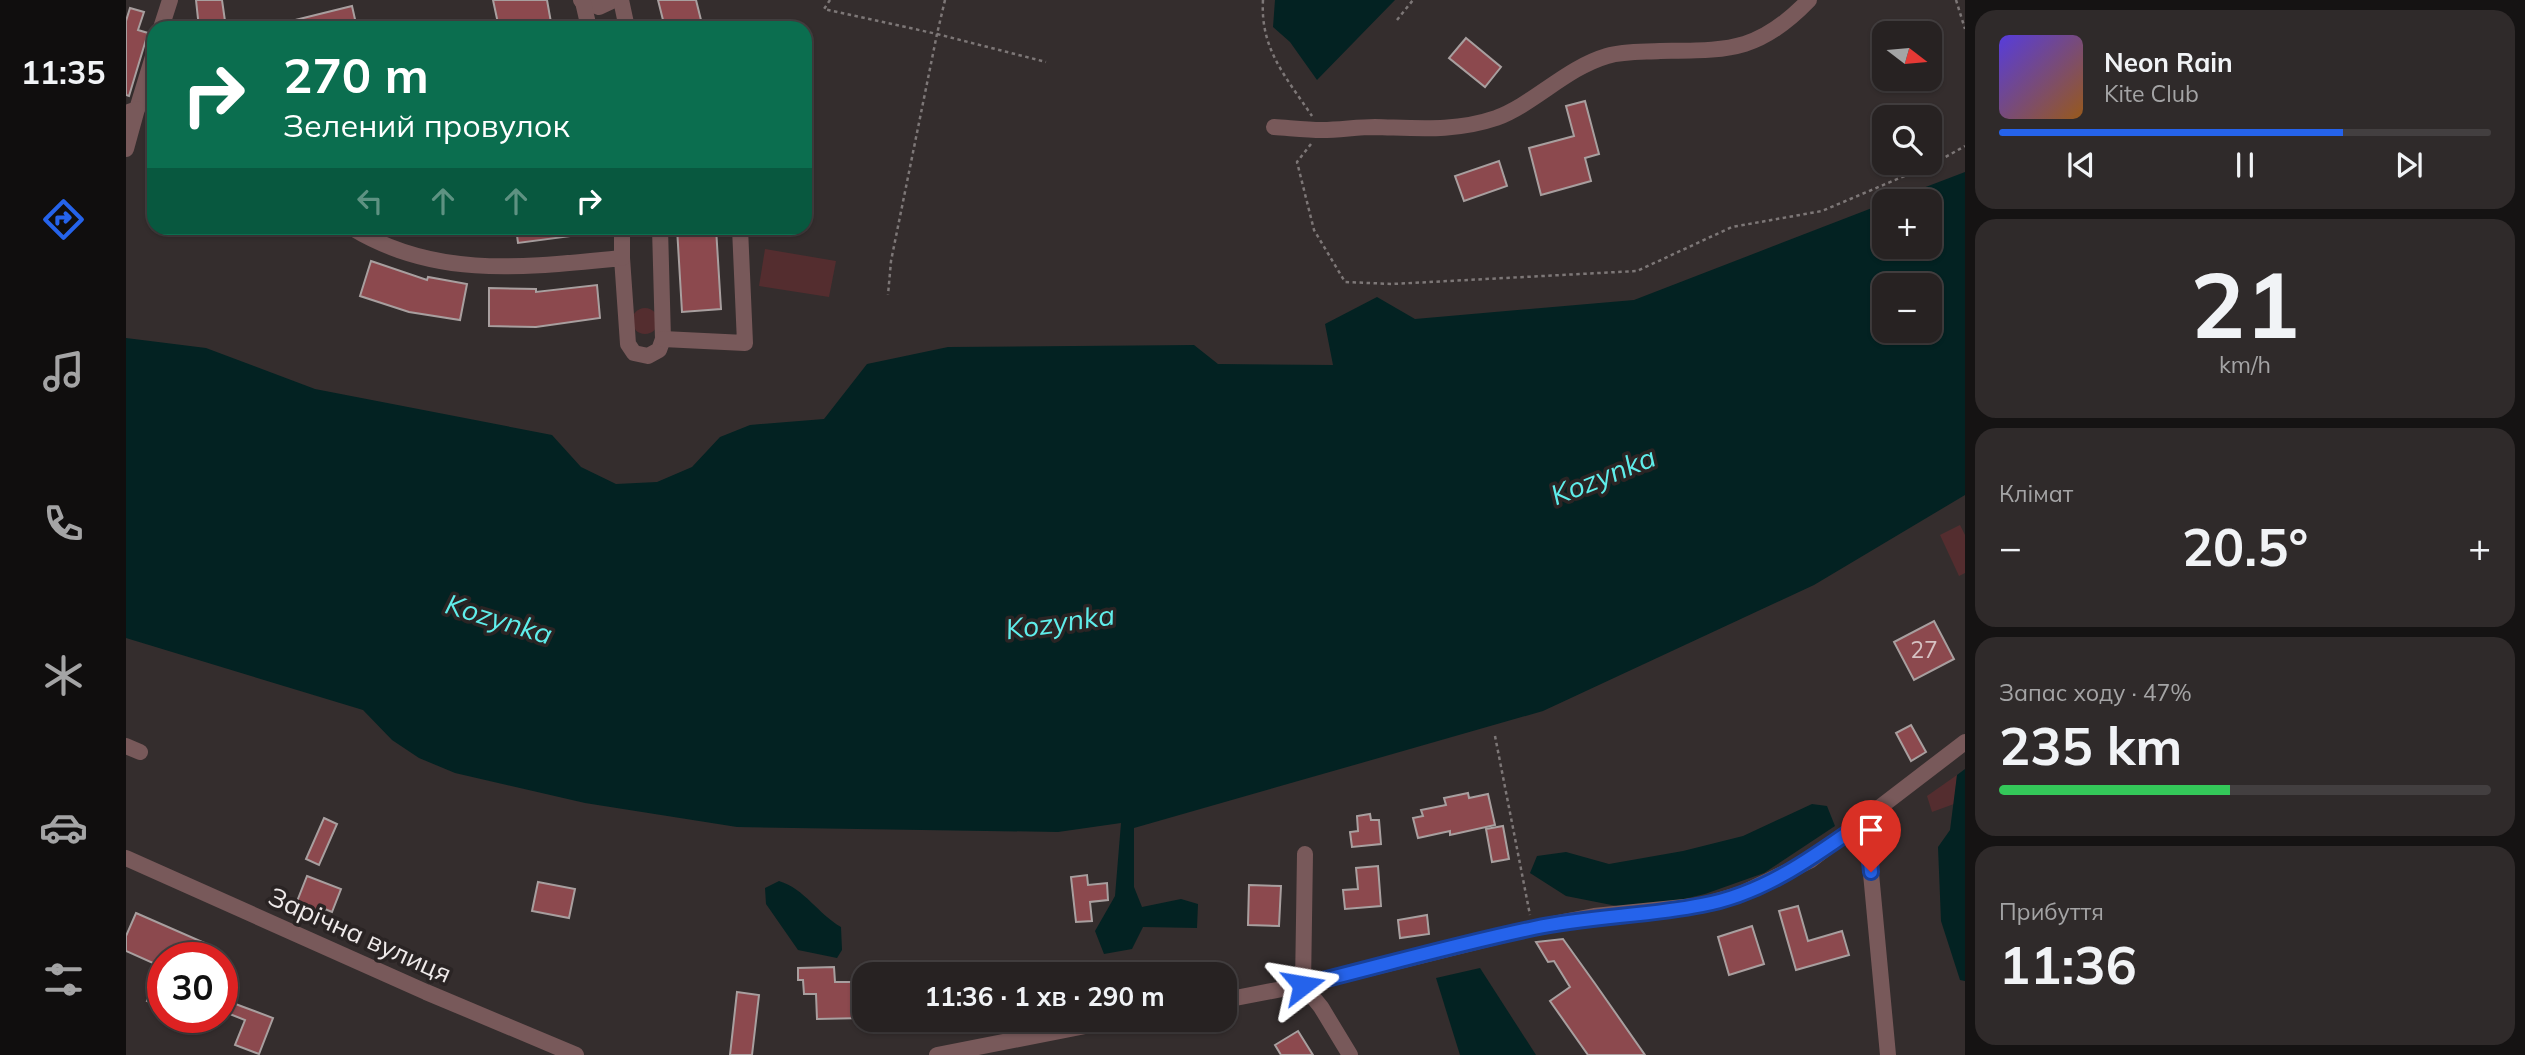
<!DOCTYPE html>
<html lang="uk">
<head>
<meta charset="utf-8">
<style>
  :root { --surface:#272222; --page:#2f2a2a; --text:#f1f3f6; --muted:#a4a4a5; --line:#433f40; --accent:#2563eb }
  body { margin:0; font-family:Mulish,sans-serif; background:var(--page); color:var(--text); height:100vh; display:flex; flex-direction:column; font-size:26px; white-space:nowrap }
  * { box-sizing:border-box; margin:0 }
  p { font-size:23px; color:var(--muted) }
  .icon { flex:none; width:38px; height:38px; fill:none; stroke:currentColor; stroke-width:2; stroke-linecap:round; stroke-linejoin:round }
  .map { position:relative; flex:1; overflow:hidden }
  .drawer { display:flex; flex-direction:column; gap:10px; padding:10px; background:#151313; width:560px }
  .drawer>* { flex:none }
  .banner { position:absolute; left:21px; top:21px; width:665px; height:214px; border-radius:21px; box-shadow:0 2px 5px #0004,0 0 0 2px var(--line); background:#0b6e4f; color:#fff; overflow:hidden }
  .needle { width:46px; rotate:106deg }
  .controls { position:absolute; left:1746px; top:21px; display:grid; gap:14px }
  .controls a { display:grid; place-items:center; width:70px; height:70px; border-radius:14px; background:var(--surface); box-shadow:0 2px 5px #0004,0 0 0 2px var(--line); font-size:35px }
  .speed { position:absolute; left:21px; top:942px; display:flex; gap:14px; font-size:35px; font-weight:700; text-align:center }
  .speed>* { display:grid; place-content:center; width:91px; height:91px; border-radius:50%; background:var(--surface); box-shadow:0 2px 5px #0004,0 0 0 2px var(--line); line-height:1 }
  .speed .limit { border:10px solid #d22; background:#fff; color:#111 }
  .pin { position:absolute; display:grid; place-items:center; width:60px; height:60px; color:#fff; margin:-72px -30px; border-radius:50% 50% 50% 0; rotate:-45deg; box-shadow:0 0 7px #0007 }
  .pin .icon { rotate:45deg }
  .me { position:absolute; width:77px; margin:-38px; rotate:76deg; stroke-linejoin:round; filter:drop-shadow(0 0 5px #0008) }
  .turn { display:flex; align-items:center; gap:24px; height:147px; padding:0 21px; font-size:32px }
  .turn .icon { width:91px; height:91px; stroke-width:2.5 }
  .turn b { display:block; font-size:49px; line-height:60px }
  .lanes { display:flex; align-items:center; height:66px; padding:0 21px; background:#0003; justify-content:center; gap:35px; direction:ltr }
  .lanes .off { opacity:.35 }
  .big { font-size:52px; font-weight:700; line-height:1.1 }
  .drawer .card { flex:1; display:flex; flex-direction:column; justify-content:center; gap:10px; min-width:0; padding:0 24px; border-radius:21px; background:var(--page) }
  .drawer .dial { align-items:center; gap:0 }
  .dial b { font-size:91px; line-height:1 }
  .song { display:flex; align-items:center; gap:21px }
  .cover { width:84px; height:84px; border-radius:10px; background:linear-gradient(135deg,hsl(250 70% 55%),hsl(30 70% 35%)) }
  .played { height:7px; border-radius:4px; background:linear-gradient(90deg,var(--accent) 70%,var(--line) 70%) }
  .keys { display:flex; justify-content:space-around; direction:ltr }
  .heat { display:flex; justify-content:space-between; align-items:center; font-size:38px; direction:ltr }
  .charge { height:10px; border-radius:5px; background:linear-gradient(90deg,#34c759 47%,var(--line) 0) }
  .trip { position:absolute; left:726px; top:962px; width:385px; height:70px; border-radius:21px; background:var(--surface); box-shadow:0 2px 5px #0004,0 0 0 2px var(--line); font-weight:700; line-height:70px; text-align:center }
  main { display:flex; flex:1; min-height:0 }
  .menu { display:flex; flex-direction:column; width:126px; justify-content:space-around; align-items:center; background:#100e0e; color:var(--muted) }
  .menu .icon { width:49px; height:49px }
  .menu .active { color:var(--accent) }
  .menu b { font-size:32px; color:var(--text) }
  .map>svg:first-child { display:block }
  .green { fill:#542d2f }
  .water { fill:#032222; fill-rule:evenodd }
  .building { fill:#8c494e; stroke:#a89f9f; stroke-width:2 }
  .lines { fill:none; stroke-linecap:round; stroke-linejoin:round }
  .path { stroke:#7d7777; stroke-width:2.5; stroke-dasharray:3.5 3.5; stroke-linecap:butt }
  .minor { stroke:#78595a; stroke-width:16 }
  .route-casing { stroke:#184099; stroke-width:18 }
  .route { stroke:#2563eb; stroke-width:12 }
  .labels { text-anchor:middle; stroke-width:7; stroke-linejoin:round; paint-order:stroke }
  .number-label { font-size:23px; fill:#d6c2c3 }
  .street-label { font-size:26px; fill:#efeaea; stroke:#2a2424 }
  .water-label { font-size:28px; font-style:italic; fill:#5fedea; stroke:#2a2424 }
</style>
</head>
<body>
<main>
<nav class="menu">
<b>11:35</b>
<svg class="icon active" aria-label="directions" viewBox="0 0 24 24"><path d="M12 3l9 9-9 9-9-9zM9 14v-3h6M13 9l2 2-2 2"/></svg>
<svg class="icon" aria-label="music" viewBox="0 0 24 24"><path d="M9 18V5l10-2v13"/><circle cx="6" cy="18" r="3"/><circle cx="16" cy="16" r="3"/></svg>
<svg class="icon" aria-label="phone" viewBox="0 0 24 24"><path d="M5 4h4l2 5-3 2q2 4 5 5l2-3 5 2v4C11 20 4 13 5 4z"/></svg>
<svg class="icon" aria-label="climate" viewBox="0 0 24 24"><path d="M12 3v18M4 7l16 10M4 17L20 7"/></svg>
<svg class="icon" aria-label="car" viewBox="0 0 24 24"><path d="M5 17H2v-5l4-1 3-4h7l3 4 3 1v5h-3M9 17h6M6 11h13"/><circle cx="7" cy="17" r="2"/><circle cx="17" cy="17" r="2"/></svg>
<svg class="icon" aria-label="filters" viewBox="0 0 24 24"><path d="M4 7h16M4 17h16"/><circle cx="9" cy="7" r="2"/><circle cx="15" cy="17" r="2"/></svg>
</nav>
<div class="map">
<svg width="1839" height="1055" viewBox="0 0 1839 1055">
  <rect width="100%" height="100%" fill="#342d2d"/>
  <g class="green">
    <path d="M639 249 710 261 703 297 633 286Z"/>
    <circle cx="519" cy="321" r="13"/>
    <path d="M1834 525 1839 535V573L1833 576 1814 535Z"/>
    <path d="M1831 775 1828 804 1806 812 1801 796Z"/>
  </g>
  <g class="water">
    <path d="M1149 0H1269L1191 80 1164 42 1147 27Z"/>
    <path d="M1839 172V495L1688 585 1417 711 1008 828V887L1016 907 1055 899 1072 904 1071 928 1017 927 1006 949 978 954 969 931 989 896 995 823 932 832 611 827 459 803 329 773 293 758 266 740 237 710 0 638V338L80 348 189 389 426 435 455 467 490 484 531 482 566 467 594 437 624 425 698 419 741 364 822 347 1068 345 1092 364 1207 365 1199 324 1251 297 1289 319 1508 300 1759 203V247H1804V201H1763ZM1804 285V331H1759V285Z"/>
    <path d="M1839 769V981L1834 980 1815 921 1812 847 1824 830 1831 775Z"/>
    <path d="M1686 804 1701 806 1709 826 1638 873 1579 894 1511 910 1440 896 1404 873 1411 856 1440 852 1483 864 1557 851 1617 836Z"/>
    <path d="M653 881C679 889 692 914 715 927L716 950 711 958 672 950 640 904 639 888Z"/>
    <path d="M1354 968 1410 1055H1334L1310 978Z"/>
  </g>
  <g class="building">
    <path d="M70 0H96L100 28H73Z"/>
    <path d="M367 0H421L426 28H373Z"/>
    <path d="M532 0H570L577 28H539Z"/>
    <path d="M226 6 231 28H154L153 24Z"/>
    <path d="M4 8 18 12 12 30 22 33 3 96 0 95V21Z"/>
    <path d="M1340 38 1375 67 1359 87 1323 58Z"/>
    <path d="M1459 101 1473 154 1459 158 1465 181 1415 195 1403 148 1448 136 1440 106Z"/>
    <path d="M1373 161 1381 186 1338 201 1329 176Z"/>
    <path d="M390 228H452L453 235 392 243Z"/>
    <path d="M551 228H590L595 309 556 312Z"/>
    <path d="M245 261 301 280 302 277 341 284 334 320 283 312 234 296Z"/>
    <path d="M471 285 474 318 410 327 363 326V288L410 289V292Z"/>
    <path d="M1808 621 1828 659 1788 680 1768 642Z"/>
    <path d="M1785 725 1800 752 1785 761 1770 733Z"/>
    <path d="M1342 793 1343 798 1362 794 1369 825 1324 835V831L1292 838 1287 818 1297 816 1295 810 1320 805 1318 798Z"/>
    <path d="M1244 814 1245 820H1253L1255 844 1226 847 1224 832 1232 831 1231 816Z"/>
    <path d="M198 818 211 824 193 865 180 859Z"/>
    <path d="M1377 826 1383 859 1366 862 1360 829Z"/>
    <path d="M1252 866 1255 906 1219 909 1217 890 1232 889 1230 868Z"/>
    <path d="M961 875 962 885 981 883 982 900 964 902 966 921 950 922 945 877Z"/>
    <path d="M181 876 215 889 206 912 199 909 197 914 170 904Z"/>
    <path d="M412 882 449 889 443 918 406 911Z"/>
    <path d="M1123 885 1155 886 1153 926 1122 925Z"/>
    <path d="M1672 906 1682 941 1716 931 1723 955 1670 970 1653 911Z"/>
    <path d="M10 913 81 944 75 957H37V1008L21 1001 36 967 0 951V936Z"/>
    <path d="M1301 915 1303 934 1274 938 1272 920Z"/>
    <path d="M1626 926 1638 964 1603 975 1592 937Z"/>
    <path d="M1437 939 1470 985 1519 1055H1462L1424 1001 1444 987 1428 961 1422 962 1410 942Z"/>
    <path d="M708 967 709 982H737L738 1018 691 1019 690 994H678L677 980H672V968Z"/>
    <path d="M611 992 633 995 626 1055H604Z"/>
    <path d="M96 999 147 1018 133 1054 109 1045 119 1020 96 1011Z"/>
    <path d="M1172 1031 1187 1055H1155L1149 1045Z"/>
  </g>
  <g class="lines">
    <g class="path">
      <path d="M704 0 698 9 811 34 765 261 762 295"/>
      <path d="M819 0 811 34 920 62"/>
      <path d="M1137 0C1134 49 1160 77 1186 116"/>
      <path d="M1830 0 1839 29"/>
      <path d="M1271 20 1287 0"/>
      <path d="M1185 144 1171 162 1188 230 1219 282 1266 284 1511 271 1606 227 1696 211 1809 163 1839 146"/>
      <path d="M1369 736 1404 915"/>
    </g>
    <g class="minor">
      <path d="M455 0 473 7 488 0"/>
      <path d="M495 0 501 28"/>
      <path d="M457 2 463 28"/>
      <path d="M35 28 44 0"/>
      <path d="M0 113 11 109 28 53"/>
      <path d="M1148 127C1164 128 1180 130 1196 130 1214 130 1231 127 1249 127 1291 128 1329 132 1370 118 1408 104 1440 68 1481 56 1498 51 1517 52 1534 51 1602 50 1632 53 1683 0"/>
      <path d="M0 149 11 109"/>
      <path d="M226 228C311 280 402 267 496 258L502 344 508 353 522 356 533 350 537 339 534 228"/>
      <path d="M496 228V258"/>
      <path d="M537 339 619 343 614 228"/>
      <path d="M0 746 14 752"/>
      <path d="M1740 820 1762 1055"/>
      <path d="M1179 854 1177 985 1195 1007 1224 1055"/>
      <path d="M0 858 300 992 450 1055"/>
      <path d="M1099 1000 1177 985 1406 928 1468 916 1578 905 1615 894 1685 860 1839 742"/>
      <path d="M811 1055 990 1020"/>
    </g>
  </g>
  <g class="lines">
    <g class="route-casing">
      <path id="route" d="M1177 985C1254 966 1331 944 1408 928 1465 916 1521 916 1576 905 1638 894 1689 856 1740 820L1745 872"/>
    </g>
    <use href="#route" class="route"/>
  </g>
  <g class="labels">
    <g class="number-label">
      <text x="1798" y="658">27</text>
    </g>
    <g class="street-label">
      <text transform="translate(234 935) rotate(24)" y="9">Зарічна вулиця</text>
    </g>
    <g class="water-label">
      <text transform="translate(1477 476) rotate(-22)" y="10">Kozynka</text>
      <text transform="translate(373 619) rotate(17)" y="10">Kozynka</text>
      <text transform="translate(934 622) rotate(-8)" y="10">Kozynka</text>
    </g>
  </g>
</svg>
<div class="controls">
<a><svg class="needle" viewBox="-14 -14 28 28"><path d="M0-13l5 13h-10z" fill="#e53935"/><path d="M0 13l5-13h-10z" fill="#a4a4a5"/></svg></a>
<a><svg class="icon" aria-label="search" viewBox="0 0 24 24"><circle cx="10" cy="10" r="6"/><path d="M15 15l6 6"/></svg></a>
<a>+</a>
<a>−</a>
</div>
<div class="speed"><div class="limit">30</div></div>
<div class="pin" style="left:1745px;top:872px;background:#d93025"><svg class="icon" aria-label="arrive" viewBox="0 0 24 24"><path d="M6 21V4h12l-3 4 3 4H6"/></svg></div>
<svg class="me" style="left:1177px;top:985px" viewBox="-20 -20 40 40"><path d="M0-17L14 15 0 8-14 15z" fill="#2563eb" stroke="#fff" stroke-width="4"/></svg>
<div class="trip">11:36 · 1 хв · 290 m</div>
<div class="banner">
<div class="turn"><svg class="icon" aria-label="right" viewBox="0 0 24 24"><path d="M7 20v-9h11M14 6l5 5-5 5"/></svg><div><b>270 m</b>Зелений провулок</div></div>
<div class="lanes"><svg class="icon off" aria-label="left" viewBox="0 0 24 24"><path d="M17 20v-9H6M10 6l-5 5 5 5"/></svg><svg class="icon off" aria-label="ahead" viewBox="0 0 24 24"><path d="M12 20V5M6 11l6-6 6 6"/></svg><svg class="icon off" aria-label="ahead" viewBox="0 0 24 24"><path d="M12 20V5M6 11l6-6 6 6"/></svg><svg class="icon" aria-label="right" viewBox="0 0 24 24"><path d="M7 20v-9h11M14 6l5 5-5 5"/></svg></div>
</div>
</div>
<section class="drawer">
<div class="card">
<div class="song"><i class="cover"></i><div><b>Neon Rain</b><p>Kite Club</p></div></div>
<div class="played"></div>
<div class="keys"><svg class="icon" aria-label="previous" viewBox="0 0 24 24"><path d="M18 5L8 12l10 7zM5 5v14"/></svg><svg class="icon" aria-label="pause" viewBox="0 0 24 24"><path d="M8 5v14M16 5v14"/></svg><svg class="icon" aria-label="next" viewBox="0 0 24 24"><path d="M6 5l10 7-10 7zM19 5v14"/></svg></div>
</div>
<div class="card dial"><b>21</b><p>km/h</p></div>
<div class="card"><p>Клімат</p>
<div class="heat"><a>−</a><b class="big">20.5°</b><a>+</a></div>
</div>
<div class="card"><p>Запас ходу · 47%</p><b class="big">235 km</b><div class="charge"></div></div>
<div class="card"><p>Прибуття</p><b class="big">11:36</b></div>
</section>
</main>
</body>
</html>
